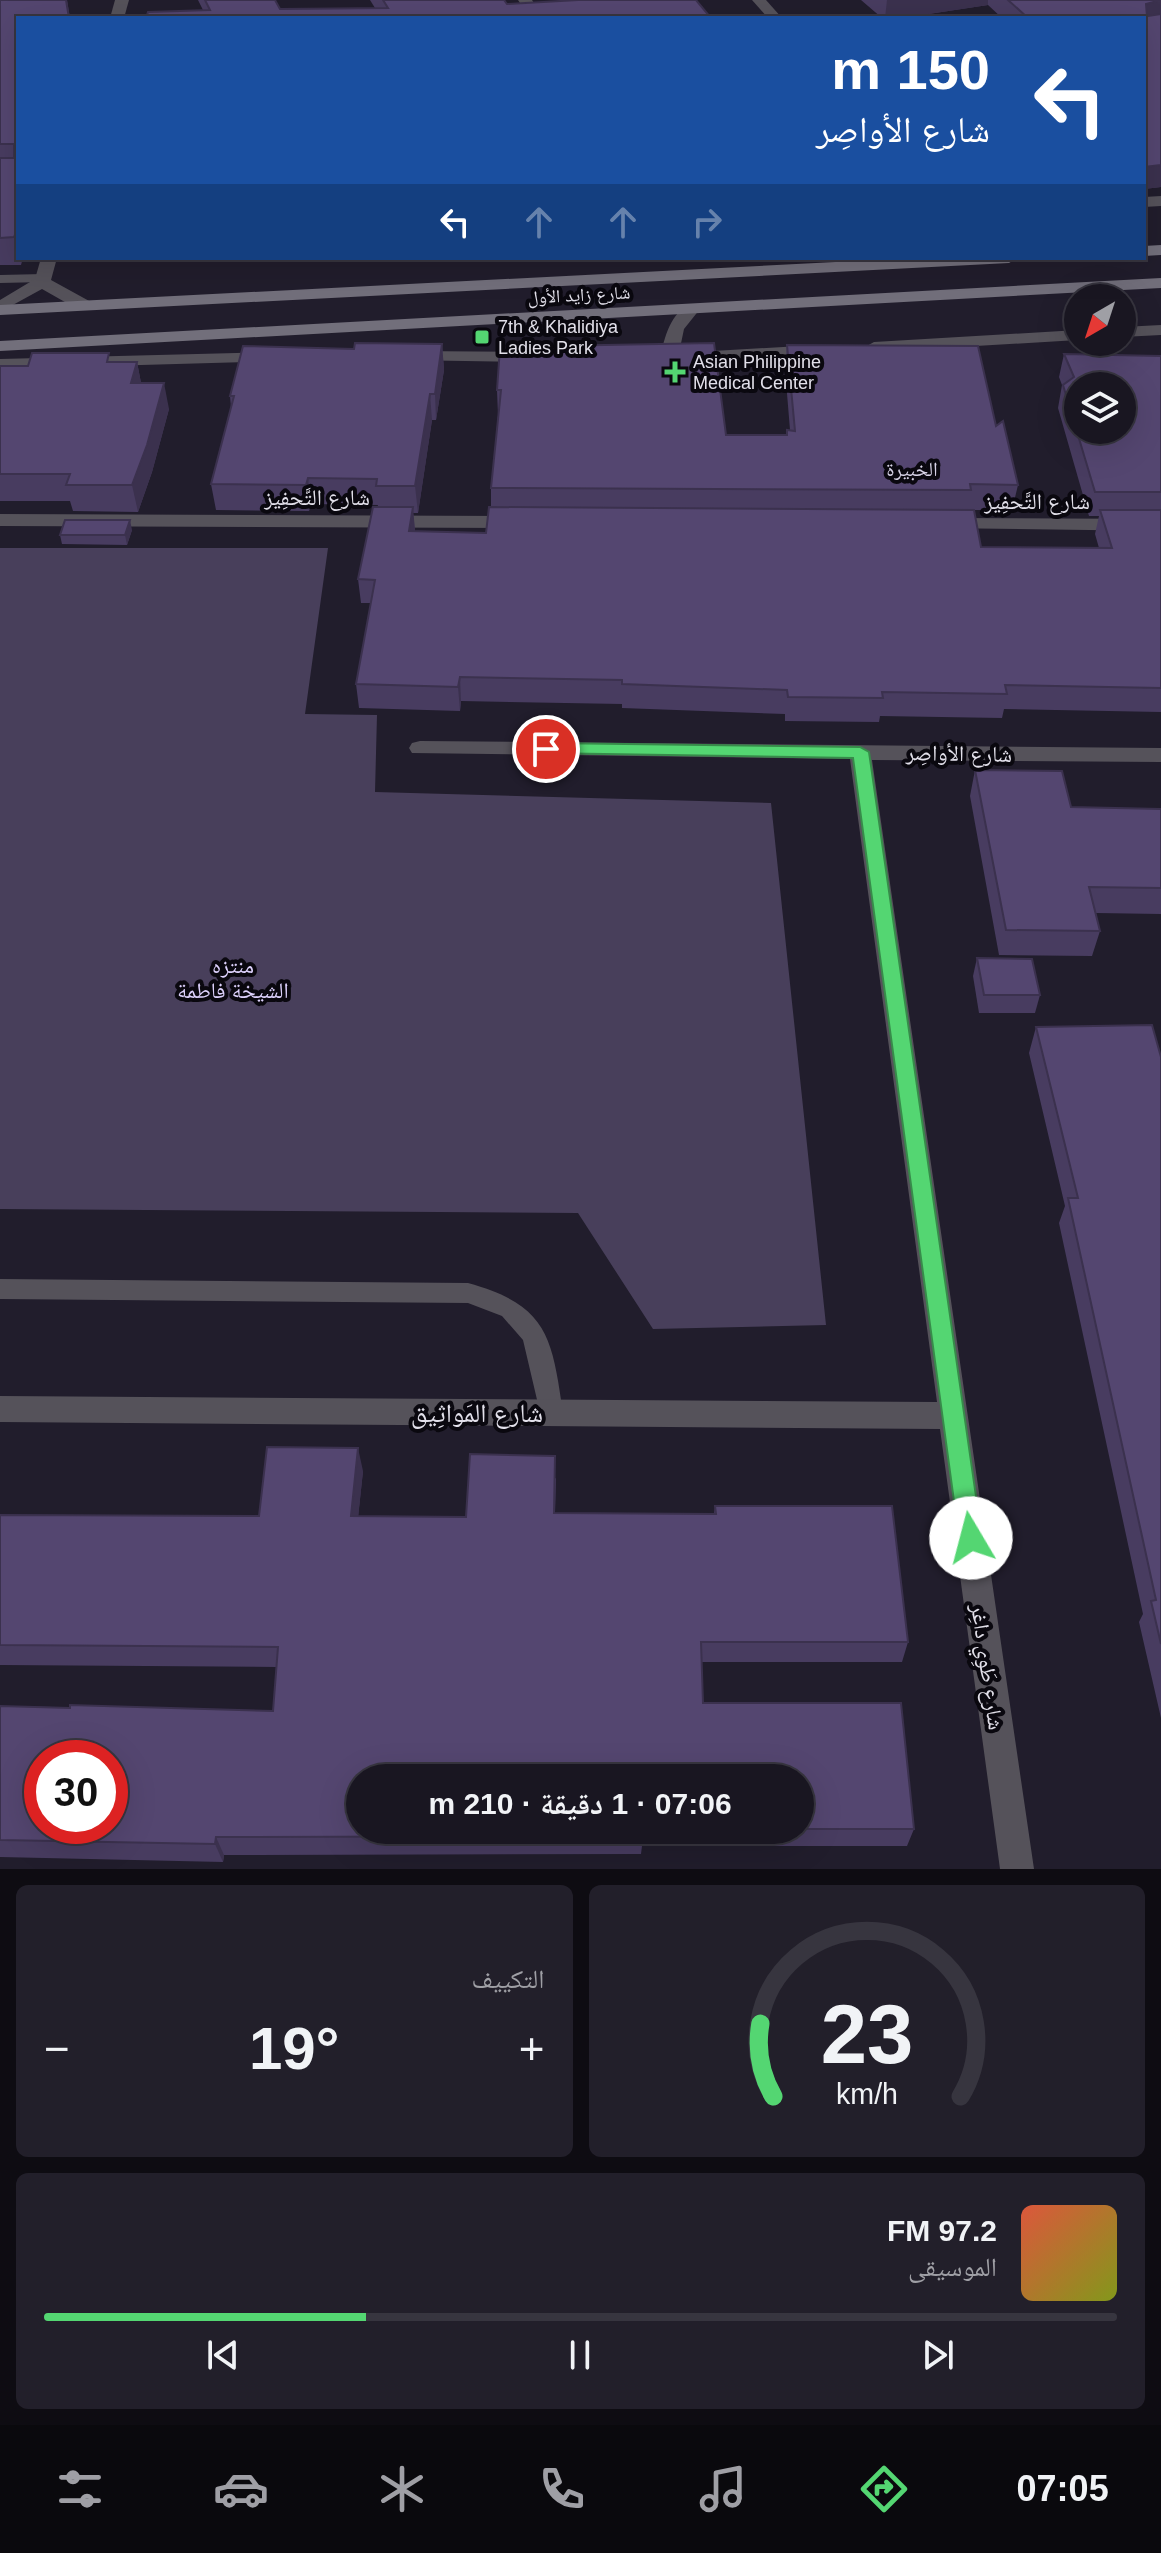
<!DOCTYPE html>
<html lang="ar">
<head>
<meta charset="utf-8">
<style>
  :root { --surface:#191621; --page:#221f2a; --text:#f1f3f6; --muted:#9f9fa5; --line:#37353f; --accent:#54d672 }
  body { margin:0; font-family:Arial,"Noto Naskh Arabic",sans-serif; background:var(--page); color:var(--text); direction:rtl; height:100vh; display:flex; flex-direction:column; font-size:30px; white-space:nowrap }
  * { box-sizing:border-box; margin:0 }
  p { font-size:26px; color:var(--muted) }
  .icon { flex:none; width:44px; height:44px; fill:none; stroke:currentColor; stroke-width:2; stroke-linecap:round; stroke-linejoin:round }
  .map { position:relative; height:1869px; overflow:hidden; direction:ltr }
  .drawer { display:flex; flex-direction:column; gap:16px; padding:16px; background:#0e0c12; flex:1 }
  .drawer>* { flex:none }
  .banner { position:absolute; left:16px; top:16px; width:1130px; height:244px; border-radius:0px; box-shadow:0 8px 32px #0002,0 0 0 2px var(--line); direction:rtl; background:#1a4fa0; color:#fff; overflow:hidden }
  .needle { width:52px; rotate:219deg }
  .buttons { position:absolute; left:1064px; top:284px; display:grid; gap:16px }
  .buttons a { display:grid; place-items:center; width:72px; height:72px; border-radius:50%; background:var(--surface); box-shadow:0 8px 32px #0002,0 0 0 2px var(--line); font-size:40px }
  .speed { position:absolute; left:24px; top:1740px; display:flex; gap:16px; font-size:40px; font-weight:700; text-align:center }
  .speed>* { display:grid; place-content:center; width:104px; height:104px; border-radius:50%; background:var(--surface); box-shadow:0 8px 32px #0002,0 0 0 2px var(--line); line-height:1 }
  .speed .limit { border:12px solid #d22; background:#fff; color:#111 }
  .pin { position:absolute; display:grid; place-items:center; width:68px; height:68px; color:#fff; margin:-34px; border:4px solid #fff; border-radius:50%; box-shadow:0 2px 8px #0007 }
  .me { position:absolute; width:88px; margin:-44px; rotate:352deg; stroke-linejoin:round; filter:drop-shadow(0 0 6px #0008) }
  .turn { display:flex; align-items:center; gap:28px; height:168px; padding:0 24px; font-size:36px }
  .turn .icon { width:104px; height:104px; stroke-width:2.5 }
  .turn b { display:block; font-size:56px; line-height:68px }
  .lanes { display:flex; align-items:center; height:76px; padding:0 24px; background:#0003; justify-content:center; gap:40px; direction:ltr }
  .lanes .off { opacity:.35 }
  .big { font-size:60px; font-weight:700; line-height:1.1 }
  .drawer .tile { flex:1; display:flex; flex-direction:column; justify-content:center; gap:12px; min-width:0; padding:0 28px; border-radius:12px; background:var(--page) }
  .drawer .dial { align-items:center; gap:0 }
  .dial svg { height:208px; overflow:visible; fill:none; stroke:var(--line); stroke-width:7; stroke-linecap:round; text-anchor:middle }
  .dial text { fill:var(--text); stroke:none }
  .song { display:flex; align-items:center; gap:24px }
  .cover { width:96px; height:96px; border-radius:12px; background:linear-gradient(135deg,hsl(10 70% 55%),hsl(70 70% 35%)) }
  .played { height:8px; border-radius:4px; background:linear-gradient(90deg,var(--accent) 30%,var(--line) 30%) }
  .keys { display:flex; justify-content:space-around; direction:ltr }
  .heat { display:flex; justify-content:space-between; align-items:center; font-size:44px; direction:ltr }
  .drawer .tiles { flex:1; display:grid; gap:16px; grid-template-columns:1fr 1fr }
  .tile:last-child { grid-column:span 2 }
  .trip { position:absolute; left:346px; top:1764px; width:468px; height:80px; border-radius:40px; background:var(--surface); box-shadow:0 8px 32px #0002,0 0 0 2px var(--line); font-weight:700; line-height:80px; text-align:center; direction:rtl }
  .tabs { display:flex; height:128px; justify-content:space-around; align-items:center; background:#0a090d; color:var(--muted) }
  .tabs .icon { width:56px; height:56px }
  .tabs .active { color:var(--accent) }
  .tabs b { font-size:36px; color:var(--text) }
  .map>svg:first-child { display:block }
  .green { fill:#483f5b }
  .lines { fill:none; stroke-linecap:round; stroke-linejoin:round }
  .lane { fill:#55525a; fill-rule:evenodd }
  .street { fill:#55525a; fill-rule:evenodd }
  .secondary { fill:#726f7b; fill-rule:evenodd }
  .wall { fill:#483c60; fill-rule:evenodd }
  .shaded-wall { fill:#3b314e }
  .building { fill:#544670; stroke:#3b314e; stroke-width:2; fill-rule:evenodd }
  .route { fill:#54d672; stroke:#378b4a; stroke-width:2 }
  .poi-dot { fill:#54d672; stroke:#0a080f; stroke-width:3 }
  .labels { text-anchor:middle; stroke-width:8; stroke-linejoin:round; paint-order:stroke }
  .far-street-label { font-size:18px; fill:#e2e0ea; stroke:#0a080f }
  .far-poi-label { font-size:18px; fill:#e2e0ea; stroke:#0a080f; text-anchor:start }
  .far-neighbourhood-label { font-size:20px; fill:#d8d3e7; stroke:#0a080f }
  .street-label { font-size:22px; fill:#e2e0ea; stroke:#0a080f }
  .park-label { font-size:22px; fill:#ded2fd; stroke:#0a080f }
  .near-street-label { font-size:26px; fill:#e2e0ea; stroke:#0a080f }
</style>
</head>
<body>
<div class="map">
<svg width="1161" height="1869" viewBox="0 0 1161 1869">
  <rect width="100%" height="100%" fill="#211d2c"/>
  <path class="green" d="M0 548H328L305 714 377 715 375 792 771 803 826 1325 653 1329 578 1213 0 1209Z"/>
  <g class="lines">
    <g class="lane">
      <path d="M0 275 43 274 50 278 43 282 0 283Z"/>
      <path d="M0 1279 468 1283C548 1305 552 1337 563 1413L560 1421 551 1424 542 1421 523 1340 502 1316 468 1303 0 1299Z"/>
    </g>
    <g class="street">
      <path d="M115 0H129L124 18H110Z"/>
      <path d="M518 0H532L544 18H530Z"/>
      <path d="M752 0H766L782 18H768Z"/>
      <path d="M1161 196V206L1144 207V197Z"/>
      <path d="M41 258H57L51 280 91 302 93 306 91 310H79L42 289 0 312V300L35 279Z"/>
      <path d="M692 304 700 309 684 329 679 353 817 345 826 350 817 355 663 361 660 357C665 337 670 312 692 304Z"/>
      <path d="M1161 325V335L1122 337V327Z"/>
      <path d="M1078 330V340L874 352 865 347 874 342Z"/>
      <path d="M410 351 529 352 538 357 529 362 404 360 401 356Z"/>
      <path d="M273 352 282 357 279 361 0 369V359Z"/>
      <path d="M0 514 518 516 528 522 518 528 0 526Z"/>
      <path d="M946 518 1161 519V531L939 528 936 524 939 520Z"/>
      <path d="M420 741 1161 748V762L872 760 1034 1869H1000L940 1429 0 1422V1396L937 1402 850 759 412 753 409 748 412 743Z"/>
    </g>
    <g class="secondary">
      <path d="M1161 245V255L1144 256V246Z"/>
      <path d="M914 258H1017L1009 263 0 315V305Z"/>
      <path d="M1161 278V288L0 351V341Z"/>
    </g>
  </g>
  <g class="wall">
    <path d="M0 0H67L70 18H18V258H23L21 265H0Z"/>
    <path d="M198 0H275L280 9 375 8 370 0H504L507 4 563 1V0H696L711 18 203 10Z"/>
    <path d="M861 0H1161V187L1144 189V18H1002L988 5 902 18H882Z"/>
    <path d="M442 344 444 370 436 420H432L418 513H413L415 531 486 533 491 508V488L498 415 497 390 500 347 726 435H786L787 430H790L785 369 787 345 996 426 1018 485 1012 510H974L981 547 1099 548 1095 534 1099 516H1089L1058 408 1062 385 1059 377 1064 354 1161 356V712L1004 709 1002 718 880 716 879 722 785 721V714L622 708V704L461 701 460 711 359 708 356 684 371 603H361L358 579 378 505 311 504 309 511 216 510 211 484 231 407 230 396 354 349Z"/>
    <path d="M111 362H137L141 383 169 409 152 472 138 512 73 511 70 501H0V366H28Z"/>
    <path d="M132 530 127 545 62 544 60 535Z"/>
    <path d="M975 770 1071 807 1161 809V914L1096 913 1100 931 1092 956 999 955 970 796Z"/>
    <path d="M977 958 1040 995 1035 1013H979L973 976Z"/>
    <path d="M1036 1027 1161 1057V1718L1139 1622 1143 1614 1059 1223 1065 1206 1029 1053Z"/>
    <path d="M363 1471 358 1517H466L556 1478 555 1513 714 1514 715 1506 908 1642 902 1662H701L703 1703 914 1829 907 1846H642L641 1854 224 1855 223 1862 0 1857V1706L273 1711 277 1667 0 1665V1515L259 1516ZM800 1778V1830H360Z"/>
  </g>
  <g class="shaded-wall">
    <path d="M887 0H988V5L902 18H885Z"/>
    <path d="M1161 1V15L1144 25 1146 4Z"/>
    <path d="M1161 165V187L1144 189V167Z"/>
    <path d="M18 227V252L14 237Z"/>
    <path d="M442 344 444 370 436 420 435 394Z"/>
    <path d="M137 362 142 388 131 383Z"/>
    <path d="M164 383 169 409 152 472 138 512 132 485Z"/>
    <path d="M430 394 432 420 418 513 415 486Z"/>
    <path d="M308 478 311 504 309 511 306 485Z"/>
    <path d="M413 507 415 531H409Z"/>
    <path d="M130 520 132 530 127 545 125 535Z"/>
    <path d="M460 677 461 701 460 711 458 687Z"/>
    <path d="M358 1448 363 1471 356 1538 351 1516Z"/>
    <path d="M216 1837 224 1855 223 1862 215 1844Z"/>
  </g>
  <g class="building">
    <path d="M0 0H66L69 18H18V227L14 237 0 238V158H14V144H0Z"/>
    <path d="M205 0H275L280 9 388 8 383 0H504L507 4 578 0H696L711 18H146L148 12 210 10Z"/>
    <path d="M1008 0H1161L1146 4 1147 16 1161 14V165L1144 167V18H1028Z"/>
    <path d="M355 343 442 344 435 394H430L415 486H376L377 479 308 478 306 485 211 484 234 396H230L243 346 354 349Z"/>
    <path d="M714 343 726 435H787V430L795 431 787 345 978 346 996 426 1003 421 1018 485 970 484 971 490 491 488 501 390H497L500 347Z"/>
    <path d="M32 353H109L107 362H137L131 383H164L147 445 132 485H66L70 474H0V366H28Z"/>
    <path d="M1064 354 1161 356V492H1095L1063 385 1074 377ZM1078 386H1122V430H1078Z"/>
    <path d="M373 507H413L409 531 486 533 489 507 974 510 981 547 1112 548 1100 510H1161V688L1005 685 1007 694 882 692 883 698 788 697 787 690 622 684V680L460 677 458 687 356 684 375 580 358 579Z"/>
    <path d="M65 520H130L125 535H60Z"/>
    <path d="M975 770 1062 771 1071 807 1161 809V888L1089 887 1100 931 1006 930Z"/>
    <path d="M977 958 1032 959 1040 995H984Z"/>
    <path d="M1152 1025 1161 1057V1644L1151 1601 1156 1600 1068 1198H1078L1036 1027Z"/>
    <path d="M267 1447 358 1448 351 1516 466 1517 470 1454 555 1456 554 1513 716 1514 715 1506H892L908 1642H701L703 1703H901L914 1829H800V1778H360V1830H642V1836L216 1837 215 1844 0 1840V1706L70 1708V1705L273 1711 278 1647 0 1645V1515L259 1516ZM42 1758H110V1826H42Z"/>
  </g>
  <path class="route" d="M546 743 860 747 869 752 982 1538 979 1546 971 1549 962 1546 959 1538 853 758 540 753 538 749Z"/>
  <g class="poi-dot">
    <rect x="474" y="329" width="16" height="16" rx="4"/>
    <path d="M671 360h8v8h8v8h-8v8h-8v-8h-8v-8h8z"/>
  </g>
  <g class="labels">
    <g class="far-street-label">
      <text transform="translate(579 295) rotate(-3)" y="6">شارع زايد الأول</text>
    </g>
    <g class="far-poi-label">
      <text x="498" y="333">7th &amp; Khalidiya<tspan x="498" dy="21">Ladies Park</tspan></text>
      <text x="693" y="368">Asian Philippine<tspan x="693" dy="21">Medical Center</tspan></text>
    </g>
    <g class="far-neighbourhood-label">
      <text x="912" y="476">الخبيرة</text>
    </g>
    <g class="street-label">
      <text x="317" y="505">شارع التَّحفِيز</text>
      <text x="1037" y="509">شارع التَّحفِيز</text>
      <text transform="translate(959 753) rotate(1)" y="8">شارع الأواصِر</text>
      <text transform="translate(988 1667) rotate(82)" y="8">شارع طَوِي داغِر</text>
    </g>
    <g class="park-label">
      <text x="233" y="973">منتزه<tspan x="233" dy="25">الشيخة فاطمة</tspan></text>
    </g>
    <g class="near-street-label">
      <text x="477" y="1422">شارع المَواثِيق</text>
    </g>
  </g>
</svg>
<div class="buttons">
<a><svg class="needle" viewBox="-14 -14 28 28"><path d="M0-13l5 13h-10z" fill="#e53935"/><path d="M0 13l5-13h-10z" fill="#9f9fa5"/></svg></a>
<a><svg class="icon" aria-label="layers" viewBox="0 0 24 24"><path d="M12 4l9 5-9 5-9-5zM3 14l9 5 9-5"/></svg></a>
</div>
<div class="speed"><div class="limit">30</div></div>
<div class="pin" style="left:546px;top:749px;background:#d93025"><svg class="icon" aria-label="arrive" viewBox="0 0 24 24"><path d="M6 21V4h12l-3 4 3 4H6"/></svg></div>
<svg class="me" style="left:971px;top:1538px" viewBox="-20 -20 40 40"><circle r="19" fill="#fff"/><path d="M0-13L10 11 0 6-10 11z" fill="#54d672"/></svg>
<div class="trip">07:06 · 1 دقيقة · 210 m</div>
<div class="banner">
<div class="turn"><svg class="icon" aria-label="left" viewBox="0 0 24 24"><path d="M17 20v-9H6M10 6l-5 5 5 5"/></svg><div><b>150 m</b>شارع الأواصِر</div></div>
<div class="lanes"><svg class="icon" aria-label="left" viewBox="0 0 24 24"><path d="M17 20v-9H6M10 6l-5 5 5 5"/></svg><svg class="icon off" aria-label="ahead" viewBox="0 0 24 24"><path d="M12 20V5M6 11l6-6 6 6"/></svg><svg class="icon off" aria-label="ahead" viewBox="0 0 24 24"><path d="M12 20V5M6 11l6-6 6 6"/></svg><svg class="icon off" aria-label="right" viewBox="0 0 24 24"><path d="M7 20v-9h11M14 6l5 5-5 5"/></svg></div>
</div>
</div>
<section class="drawer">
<div class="tiles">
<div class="tile dial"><svg viewBox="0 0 100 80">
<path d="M14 69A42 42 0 1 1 86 69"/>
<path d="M14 69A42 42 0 0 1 9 41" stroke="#54d672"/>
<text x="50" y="56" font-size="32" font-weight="700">23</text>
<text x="50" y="72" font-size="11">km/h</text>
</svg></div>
<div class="tile"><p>التكييف</p>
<div class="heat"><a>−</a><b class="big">19°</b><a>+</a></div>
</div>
<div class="tile">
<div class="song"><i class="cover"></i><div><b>97.2 FM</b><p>الموسيقى</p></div></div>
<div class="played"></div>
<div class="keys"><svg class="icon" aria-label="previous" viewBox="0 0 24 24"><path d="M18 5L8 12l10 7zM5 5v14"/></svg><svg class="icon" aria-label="pause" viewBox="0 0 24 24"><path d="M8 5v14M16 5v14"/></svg><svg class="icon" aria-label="next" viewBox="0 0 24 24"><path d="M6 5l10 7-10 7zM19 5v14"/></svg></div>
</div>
</div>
</section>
<nav class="tabs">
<b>07:05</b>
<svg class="icon active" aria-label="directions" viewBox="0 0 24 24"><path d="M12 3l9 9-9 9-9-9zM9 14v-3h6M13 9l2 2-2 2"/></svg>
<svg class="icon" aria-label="music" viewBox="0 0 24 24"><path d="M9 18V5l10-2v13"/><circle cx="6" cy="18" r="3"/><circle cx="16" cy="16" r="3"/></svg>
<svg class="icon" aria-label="phone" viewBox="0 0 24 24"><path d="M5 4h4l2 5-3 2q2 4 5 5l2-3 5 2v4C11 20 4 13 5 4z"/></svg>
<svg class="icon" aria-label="climate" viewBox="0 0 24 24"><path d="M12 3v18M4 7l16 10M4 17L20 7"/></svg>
<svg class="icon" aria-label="car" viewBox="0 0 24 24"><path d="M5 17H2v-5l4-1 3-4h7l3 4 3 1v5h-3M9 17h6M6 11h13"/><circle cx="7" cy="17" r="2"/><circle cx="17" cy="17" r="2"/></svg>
<svg class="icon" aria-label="filters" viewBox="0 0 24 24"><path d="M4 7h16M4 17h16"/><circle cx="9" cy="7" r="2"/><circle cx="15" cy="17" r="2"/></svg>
</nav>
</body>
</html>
